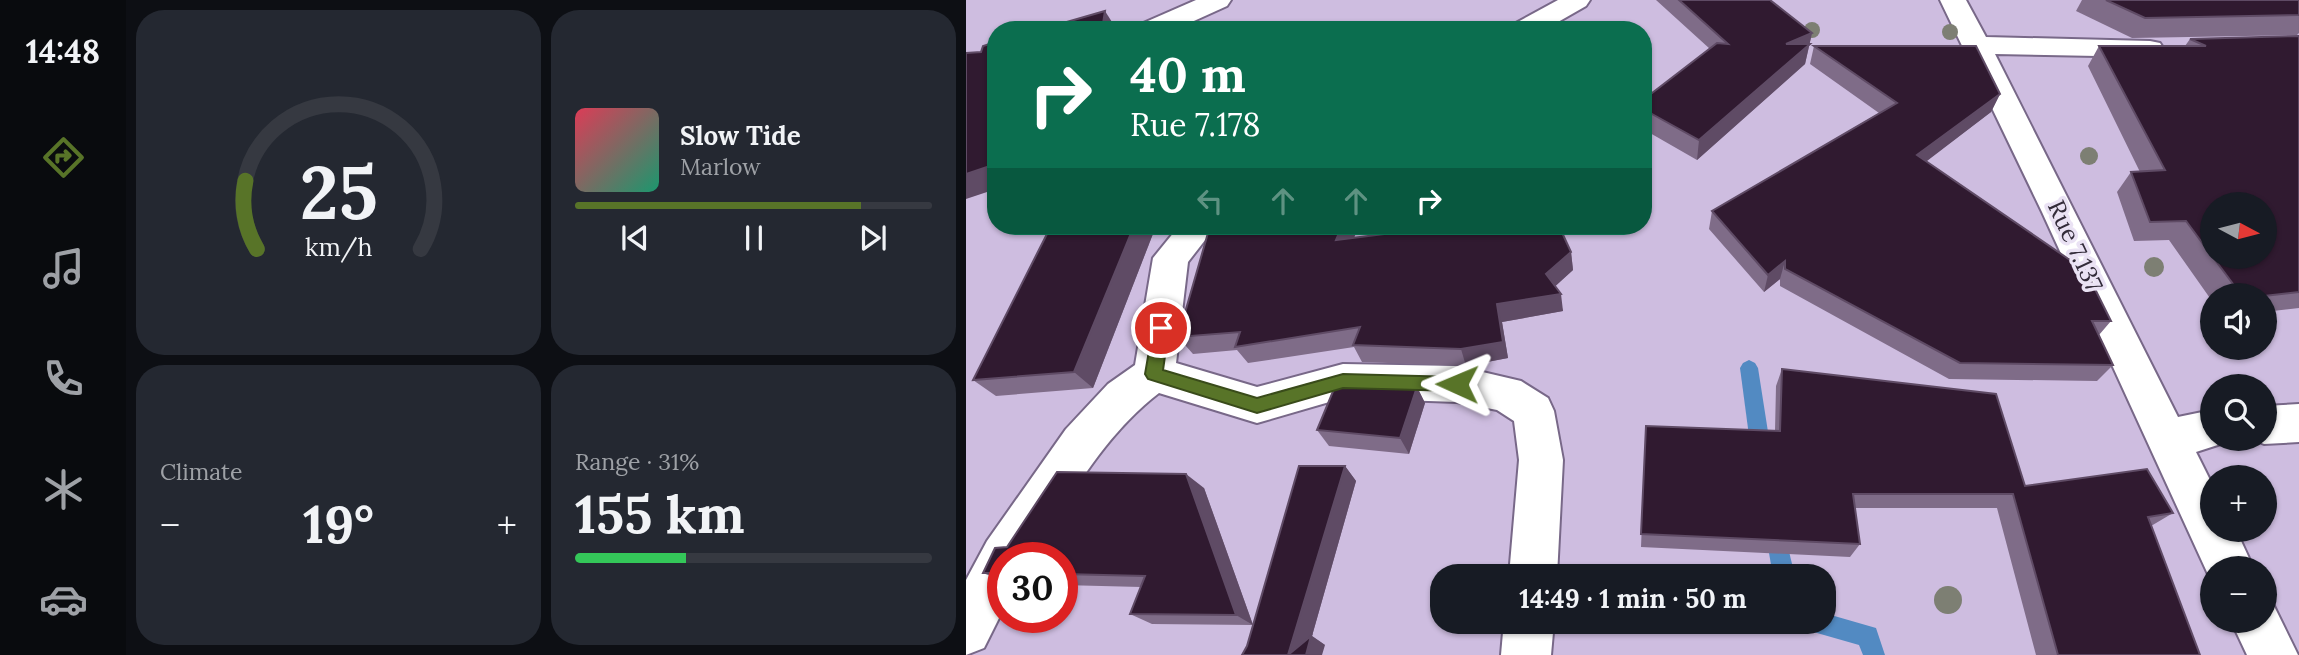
<!DOCTYPE html>
<html lang="en">
<head>
<meta charset="utf-8">
<style>
  :root { --surface:#171b24; --page:#242831; --text:#f1f3f6; --muted:#9ea1a6; --line:#363941; --accent:#587428 }
  body { margin:0; font-family:Lora,serif; background:var(--page); color:var(--text); height:100vh; display:flex; flex-direction:column; font-size:26px; white-space:nowrap }
  * { box-sizing:border-box; margin:0 }
  p { font-size:23px; color:var(--muted) }
  .icon { flex:none; width:38px; height:38px; fill:none; stroke:currentColor; stroke-width:2; stroke-linecap:round; stroke-linejoin:round }
  .map { position:relative; flex:1; overflow:hidden }
  .details { display:flex; flex-direction:column; gap:10px; padding:10px; background:#0d0f14; width:840px }
  .details>* { flex:none }
  .banner { position:absolute; left:21px; top:21px; width:665px; height:214px; border-radius:28px; box-shadow:0 2px 5px #0004; background:#0b6e4f; color:#fff; overflow:hidden }
  .needle { width:46px; rotate:97deg }
  .fabs { position:absolute; left:1234px; top:192px; display:grid; gap:14px }
  .fabs a { display:grid; place-items:center; width:77px; height:77px; border-radius:50%; background:var(--surface); box-shadow:0 2px 5px #0004; font-size:35px }
  .speed { position:absolute; left:21px; top:542px; display:flex; gap:14px; font-size:35px; font-weight:700; text-align:center }
  .speed>* { display:grid; place-content:center; width:91px; height:91px; border-radius:50%; background:var(--surface); box-shadow:0 2px 5px #0004; line-height:1 }
  .speed .limit { border:10px solid #d22; background:#fff; color:#111 }
  .pin { position:absolute; display:grid; place-items:center; width:60px; height:60px; color:#fff; margin:-30px; border:4px solid #fff; border-radius:50%; box-shadow:0 2px 7px #0007 }
  .me { position:absolute; width:77px; margin:-38px; rotate:271deg; stroke-linejoin:round; filter:drop-shadow(0 0 5px #0008) }
  .turn { display:flex; align-items:center; gap:24px; height:147px; padding:0 28px; font-size:32px }
  .turn .icon { width:91px; height:91px; stroke-width:2.5 }
  .turn b { display:block; font-size:49px; line-height:60px }
  .lanes { display:flex; align-items:center; height:66px; padding:0 28px; background:#0003; justify-content:center; gap:35px; direction:ltr }
  .lanes .off { opacity:.35 }
  .big { font-size:52px; font-weight:700; line-height:1.1 }
  .details .tile { flex:1; display:flex; flex-direction:column; justify-content:center; gap:10px; min-width:0; padding:0 24px; border-radius:28px; background:var(--page) }
  .details .dial { align-items:center; gap:0 }
  .dial svg { height:182px; overflow:visible; fill:none; stroke:var(--line); stroke-width:7; stroke-linecap:round; text-anchor:middle }
  .dial text { fill:var(--text); stroke:none }
  .song { display:flex; align-items:center; gap:21px }
  .cover { width:84px; height:84px; border-radius:10px; background:linear-gradient(135deg,hsl(350 70% 55%),hsl(160 70% 35%)) }
  .played { height:7px; border-radius:4px; background:linear-gradient(90deg,var(--accent) 80%,var(--line) 80%) }
  .keys { display:flex; justify-content:space-around; direction:ltr }
  .heat { display:flex; justify-content:space-between; align-items:center; font-size:38px; direction:ltr }
  .charge { height:10px; border-radius:5px; background:linear-gradient(90deg,#34c759 31%,var(--line) 0) }
  .details .tiles { flex:1; display:grid; gap:10px; grid-template-columns:repeat(2,1fr) }
  .trip { position:absolute; left:464px; top:564px; width:406px; height:70px; border-radius:28px; background:var(--surface); box-shadow:0 2px 5px #0004; font-weight:700; line-height:70px; text-align:center }
  main { display:flex; flex:1; min-height:0 }
  .menu { display:flex; flex-direction:column; width:126px; justify-content:space-around; align-items:center; background:#090b0e; color:var(--muted) }
  .menu .icon { width:49px; height:49px }
  .menu .active { color:var(--accent) }
  .menu b { font-size:32px; color:var(--text) }
  .map>svg:first-child { display:block }
  .lines { fill:none; stroke-linecap:round; stroke-linejoin:round }
  .stream { fill:#528ac2; fill-rule:evenodd }
  .minor-casing { stroke:#786888; stroke-width:4 }
  .minor { fill:#fff; fill-rule:evenodd }
  .tree { fill:#7d7f73 }
  .wall { fill:#7f6c88; fill-rule:evenodd }
  .shaded-wall { fill:#5f4b65 }
  .building { fill:#301a30; stroke:#5f4b65; stroke-width:2 }
  .route { fill:#587428; stroke:#394b1a; stroke-width:2 }
  .labels { text-anchor:middle; stroke-width:7; stroke-linejoin:round; paint-order:stroke }
  .street-label { font-size:24px; fill:#322b39; stroke:#eae2f4 }
</style>
</head>
<body>
<main>
<nav class="menu">
<b>14:48</b>
<svg class="icon active" aria-label="directions" viewBox="0 0 24 24"><path d="M12 3l9 9-9 9-9-9zM9 14v-3h6M13 9l2 2-2 2"/></svg>
<svg class="icon" aria-label="music" viewBox="0 0 24 24"><path d="M9 18V5l10-2v13"/><circle cx="6" cy="18" r="3"/><circle cx="16" cy="16" r="3"/></svg>
<svg class="icon" aria-label="phone" viewBox="0 0 24 24"><path d="M5 4h4l2 5-3 2q2 4 5 5l2-3 5 2v4C11 20 4 13 5 4z"/></svg>
<svg class="icon" aria-label="climate" viewBox="0 0 24 24"><path d="M12 3v18M4 7l16 10M4 17L20 7"/></svg>
<svg class="icon" aria-label="car" viewBox="0 0 24 24"><path d="M5 17H2v-5l4-1 3-4h7l3 4 3 1v5h-3M9 17h6M6 11h13"/><circle cx="7" cy="17" r="2"/><circle cx="17" cy="17" r="2"/></svg>
</nav>
<section class="details">
<div class="tiles">
<div class="tile dial"><svg viewBox="0 0 100 80">
<path d="M14 69A42 42 0 1 1 86 69"/>
<path d="M14 69A42 42 0 0 1 9 39" stroke="#587428"/>
<text x="50" y="56" font-size="32" font-weight="700">25</text>
<text x="50" y="72" font-size="11">km/h</text>
</svg></div>
<div class="tile">
<div class="song"><i class="cover"></i><div><b>Slow Tide</b><p>Marlow</p></div></div>
<div class="played"></div>
<div class="keys"><svg class="icon" aria-label="previous" viewBox="0 0 24 24"><path d="M18 5L8 12l10 7zM5 5v14"/></svg><svg class="icon" aria-label="pause" viewBox="0 0 24 24"><path d="M8 5v14M16 5v14"/></svg><svg class="icon" aria-label="next" viewBox="0 0 24 24"><path d="M6 5l10 7-10 7zM19 5v14"/></svg></div>
</div>
<div class="tile"><p>Climate</p>
<div class="heat"><a>−</a><b class="big">19°</b><a>+</a></div>
</div>
<div class="tile"><p>Range · 31%</p><b class="big">155 km</b><div class="charge"></div></div>
</div>
</section>
<div class="map">
<svg width="1333" height="655" viewBox="0 0 1333 655">
  <rect width="100%" height="100%" fill="#cebde0"/>
  <g class="lines">
    <g class="stream">
      <path d="M783 360 789 363 792 368 805 451 802 457 795 460 788 457 785 451 774 368 777 363Z"/>
      <path d="M809 520 816 523 829 576H807L799 530 802 523Z"/>
      <path d="M858 613 910 628 919 655H897L893 645 837 629 834 621H858Z"/>
    </g>
    <g class="minor-casing">
      <g id="minor">
        <path d="M230 0H265L261 6 208 30H171L175 24Z"/>
        <path d="M592 0H624L620 6 578 30H544L548 24Z"/>
        <path d="M974 0H1000L1020 37 1184 41 1194 43 1198 49 1194 55 1184 57 1029 54 1212 417 1246 410V439H1262L1261 442 1230 452 1246 484V530H1270L1288 569H1246V583L1076 212Z"/>
        <path d="M213 226H250L222 262 210 363 291 387 377 364 491 366 555 381 582 398 588 411 597 460 591 576H543L553 460 548 421 531 410 491 402 377 398 291 423 193 393C137 436 103 499 65 558H37V610L18 648 0 655V580L21 541 100 429 142 384 169 365 187 258Z"/>
        <path d="M1333 404V442L1298 444 1286 439H1298V406Z"/>
        <path d="M1298 600 1307 604 1332 655H1281L1265 621H1298Z"/>
        <path d="M538 621H588L585 655H535Z"/>
      </g>
    </g>
    <use href="#minor" class="minor"/>
  </g>
  <g class="tree">
    <circle cx="846" cy="30" r="8"/>
    <circle cx="984" cy="32" r="8"/>
    <circle cx="1123" cy="156" r="9"/>
    <circle cx="1188" cy="267" r="10"/>
    <circle cx="982" cy="600" r="14"/>
  </g>
  <g class="wall">
    <path d="M690 0H804L846 33 839 64 731 160 677 129V100L744 49Z"/>
    <path d="M1116 0H1333V33L1331 35 1166 38 1110 11Z"/>
    <path d="M1333 36V308L1298 312V296H1246V301L1203 240 1168 241 1151 192 1165 172H1174L1122 66 1133 46H1219L1224 39ZM1246 205 1298 257H1246Z"/>
    <path d="M848 46 1034 94 1025 112 960 161 1145 321 1133 335 1147 365 1131 381 983 379 814 286V279L798 292 743 229 746 211 913 113 844 64Z"/>
    <path d="M85 226H190L127 388 30 396 7 380Z"/>
    <path d="M244 226H393L388 238 605 252 607 270 589 286 597 311 536 322 542 358 500 366 396 362 388 347 282 363 271 350 227 354 212 337Z"/>
    <path d="M816 369 1059 486 1207 513 1185 526 1234 655H1070L1031 508H889L894 544 884 557 675 547 680 426 809 431 810 386Z"/>
    <path d="M451 387 459 403 443 454 363 446 351 430Z"/>
    <path d="M379 466 390 481 346 636 359 645 281 646 287 625 186 624 164 614 175 587 96 585V558H37V581L17 573 41 547 238 488 287 625Z"/>
  </g>
  <g class="shaded-wall">
    <path d="M139 11 151 30H136Z"/>
    <path d="M846 33 839 64 731 160 733 140 820 44Z"/>
    <path d="M1034 94 1025 112 944 174 951 155Z"/>
    <path d="M30 164V189L0 199V174Z"/>
    <path d="M42 226H56L44 228Z"/>
    <path d="M168 226H190L127 388 108 372Z"/>
    <path d="M376 226H393L379 258 370 240Z"/>
    <path d="M605 252 607 270 583 292 580 274Z"/>
    <path d="M819 261 814 279 798 292 802 275Z"/>
    <path d="M595 294 597 311 536 322 542 358 500 366 495 349 531 304Z"/>
    <path d="M451 387 459 403 443 454 434 438Z"/>
    <path d="M379 466 390 481 346 636 359 645 356 655H322Z"/>
    <path d="M220 474 238 488 287 625 270 615Z"/>
  </g>
  <g class="building">
    <path d="M713 0H804L846 33 820 44H844L733 140 677 109V100L751 43 762 44Z"/>
    <path d="M1140 0H1333V15L1179 18Z"/>
    <path d="M139 11 136 30H73Z"/>
    <path d="M1333 36V292L1298 296H1276L1247 257H1298V205H1246V256L1220 221 1184 222 1165 172 1199 170 1133 46H1240L1224 39Z"/>
    <path d="M30 42V164L0 174V53L15 52 17 46Z"/>
    <path d="M848 46H1010L1034 94 951 155 1120 271 1145 321H1126L1147 365 994 363 819 269V261L802 275 746 211 931 103Z"/>
    <path d="M30 194V209L26 210Z"/>
    <path d="M85 226H168L108 372 7 380Z"/>
    <path d="M244 226H376L370 240 482 226H593L605 252 580 274 595 294 531 304 537 342 495 349 387 345 394 327 269 347 274 332 212 337Z"/>
    <path d="M816 369 1030 394 1059 486 1181 469 1207 513 1182 517 1234 655H1092L1047 494H887L894 544 675 534 680 426 814 431Z"/>
    <path d="M370 384 451 387 434 438 351 430Z"/>
    <path d="M333 466H379L322 655H276L281 646Z"/>
    <path d="M91 472 220 474 270 615 164 614 179 576 96 574V558H37V573H17L29 548 41 547Z"/>
    <path d="M345 636 340 655H322Z"/>
  </g>
  <path class="route" d="M195 321 203 328 197 370 291 398 377 374 491 377 497 379 499 384 497 389 491 391 377 388 291 413 182 379 179 374 187 328Z"/>
  <g class="labels">
    <g class="street-label">
      <text transform="translate(1109 246) rotate(65)" y="8">Rue 7.137</text>
    </g>
  </g>
</svg>
<div class="fabs">
<a><svg class="needle" viewBox="-14 -14 28 28"><path d="M0-13l5 13h-10z" fill="#e53935"/><path d="M0 13l5-13h-10z" fill="#9ea1a6"/></svg></a>
<a><svg class="icon" aria-label="sound" viewBox="0 0 24 24"><path d="M4 9h4l5-4v14l-5-4H4zM17 9q2 3 0 6"/></svg></a>
<a><svg class="icon" aria-label="search" viewBox="0 0 24 24"><circle cx="10" cy="10" r="6"/><path d="M15 15l6 6"/></svg></a>
<a>+</a>
<a>−</a>
</div>
<div class="speed"><div class="limit">30</div></div>
<div class="pin" style="left:195px;top:328px;background:#d93025"><svg class="icon" aria-label="arrive" viewBox="0 0 24 24"><path d="M6 21V4h12l-3 4 3 4H6"/></svg></div>
<svg class="me" style="left:491px;top:384px" viewBox="-20 -20 40 40"><path d="M0-17L14 15 0 8-14 15z" fill="#587428" stroke="#fff" stroke-width="4"/></svg>
<div class="trip">14:49 · 1 min · 50 m</div>
<div class="banner">
<div class="turn"><svg class="icon" aria-label="right" viewBox="0 0 24 24"><path d="M7 20v-9h11M14 6l5 5-5 5"/></svg><div><b>40 m</b>Rue 7.178</div></div>
<div class="lanes"><svg class="icon off" aria-label="left" viewBox="0 0 24 24"><path d="M17 20v-9H6M10 6l-5 5 5 5"/></svg><svg class="icon off" aria-label="ahead" viewBox="0 0 24 24"><path d="M12 20V5M6 11l6-6 6 6"/></svg><svg class="icon off" aria-label="ahead" viewBox="0 0 24 24"><path d="M12 20V5M6 11l6-6 6 6"/></svg><svg class="icon" aria-label="right" viewBox="0 0 24 24"><path d="M7 20v-9h11M14 6l5 5-5 5"/></svg></div>
</div>
</div>
</main>
</body>
</html>
